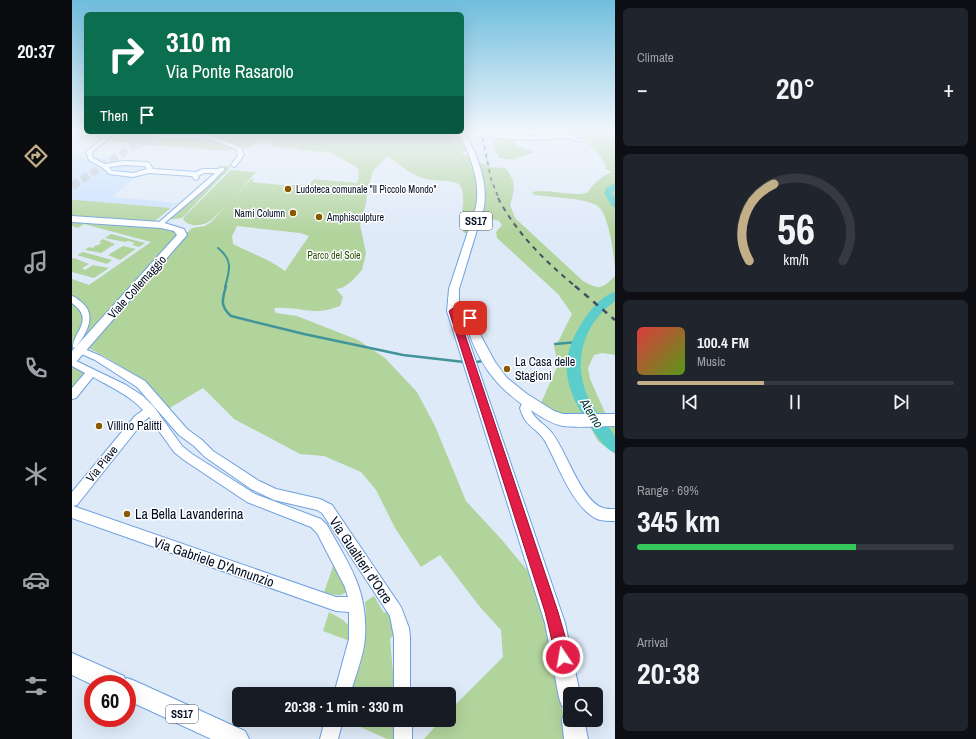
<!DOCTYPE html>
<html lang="en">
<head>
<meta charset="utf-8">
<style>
  :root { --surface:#171b24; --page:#20242c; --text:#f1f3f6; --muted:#9ea1a6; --line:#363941; --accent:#c2ae87 }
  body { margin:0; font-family:"Archivo Narrow",sans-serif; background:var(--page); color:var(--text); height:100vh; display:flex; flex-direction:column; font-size:15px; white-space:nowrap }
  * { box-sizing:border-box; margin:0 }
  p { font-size:13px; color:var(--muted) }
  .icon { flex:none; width:22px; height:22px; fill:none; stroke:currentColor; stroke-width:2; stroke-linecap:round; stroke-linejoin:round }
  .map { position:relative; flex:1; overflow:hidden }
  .side { display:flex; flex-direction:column; gap:8px; padding:8px; background:#0d0f14; width:361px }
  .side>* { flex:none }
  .top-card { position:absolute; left:12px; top:12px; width:380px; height:122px; border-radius:6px; box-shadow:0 4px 16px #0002; background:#0b6e4f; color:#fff; overflow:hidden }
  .fabs { position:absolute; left:491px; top:687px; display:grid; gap:8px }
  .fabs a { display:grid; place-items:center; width:40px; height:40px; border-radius:6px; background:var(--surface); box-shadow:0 4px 16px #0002; font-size:20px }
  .speed { position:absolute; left:12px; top:675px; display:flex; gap:8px; font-size:20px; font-weight:700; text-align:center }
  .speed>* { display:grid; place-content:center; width:52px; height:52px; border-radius:50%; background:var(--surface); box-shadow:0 4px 16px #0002; line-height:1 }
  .speed .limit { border:6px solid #d22; background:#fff; color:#111 }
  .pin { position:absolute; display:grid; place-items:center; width:34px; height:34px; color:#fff; margin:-17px; border-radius:8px; box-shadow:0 2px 6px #0006 }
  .me { position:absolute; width:44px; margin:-22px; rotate:348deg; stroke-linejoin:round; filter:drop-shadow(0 0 3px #0008) }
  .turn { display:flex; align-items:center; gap:14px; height:84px; padding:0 16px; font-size:18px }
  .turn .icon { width:52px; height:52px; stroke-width:2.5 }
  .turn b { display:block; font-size:28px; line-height:34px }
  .then { display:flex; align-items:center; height:38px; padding:0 16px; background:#0003; gap:8px; font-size:15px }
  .big { font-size:30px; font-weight:800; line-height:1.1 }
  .side .widget { flex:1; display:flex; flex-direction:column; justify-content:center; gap:6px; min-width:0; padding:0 14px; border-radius:6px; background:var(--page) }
  .side .dial { align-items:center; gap:0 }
  .dial svg { height:104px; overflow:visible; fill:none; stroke:var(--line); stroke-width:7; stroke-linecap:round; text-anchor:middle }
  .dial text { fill:var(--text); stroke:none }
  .song { display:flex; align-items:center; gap:12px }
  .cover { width:48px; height:48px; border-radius:6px; background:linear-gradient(135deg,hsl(0 70% 55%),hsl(90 70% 35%)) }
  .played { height:4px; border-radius:2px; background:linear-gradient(90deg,var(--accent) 40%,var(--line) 40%) }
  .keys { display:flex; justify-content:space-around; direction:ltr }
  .heat { display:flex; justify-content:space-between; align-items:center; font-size:22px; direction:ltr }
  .charge { height:6px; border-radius:3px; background:linear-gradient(90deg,#34c759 69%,var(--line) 0) }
  .trip { position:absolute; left:160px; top:687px; width:224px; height:40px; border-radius:6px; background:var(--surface); box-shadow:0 4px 16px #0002; font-weight:800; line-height:40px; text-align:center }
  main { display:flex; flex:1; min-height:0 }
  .tab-bar { display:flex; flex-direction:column; width:72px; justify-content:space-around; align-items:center; background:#090b0e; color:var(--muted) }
  .tab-bar .icon { width:28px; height:28px }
  .tab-bar .current { color:var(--accent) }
  .tab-bar b { font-size:18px; color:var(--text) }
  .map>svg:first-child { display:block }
  .built { fill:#c9e1fe }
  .green { fill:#b1d39c; fill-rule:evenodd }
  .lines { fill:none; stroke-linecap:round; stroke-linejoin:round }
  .stream-far1 { stroke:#40949a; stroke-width:2 }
  .stream { stroke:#40949a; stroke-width:2.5 }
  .river { fill:#5bcecc; fill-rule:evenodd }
  .major-tunnel { stroke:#bec9d8; stroke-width:8; stroke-dasharray:8 3.5; stroke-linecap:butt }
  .minor-casing { stroke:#6da0e0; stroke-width:2 }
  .major-casing { stroke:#6da0e0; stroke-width:2 }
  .minor { fill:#fff; fill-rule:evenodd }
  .major { fill:#fff; fill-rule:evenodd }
  .rail-far2 { stroke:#424f63; stroke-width:1.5; stroke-dasharray:4 4; stroke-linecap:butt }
  .rail-far1 { stroke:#424f63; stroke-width:2; stroke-dasharray:5 5; stroke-linecap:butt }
  .rail { stroke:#424f63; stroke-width:2.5; stroke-dasharray:6 6; stroke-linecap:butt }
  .route { fill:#e11d48; stroke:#92132f }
  .poi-dot { fill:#895a00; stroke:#fff; stroke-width:1.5 }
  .labels { text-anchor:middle; stroke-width:3; stroke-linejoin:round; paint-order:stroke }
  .far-poi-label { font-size:10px; fill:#000e25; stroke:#fff; text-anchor:start }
  .far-park-label { font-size:10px; fill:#2a5006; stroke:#fff }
  .shield { fill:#fff; stroke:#4c5666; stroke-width:1 }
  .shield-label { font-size:11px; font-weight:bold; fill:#000e25 }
  .street-label { font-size:12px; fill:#000e25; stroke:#fff }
  .poi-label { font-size:12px; fill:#000e25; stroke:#fff; text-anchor:start }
  .water-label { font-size:13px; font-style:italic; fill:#003837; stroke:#fff }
  .near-poi-label { font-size:14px; fill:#000e25; stroke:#fff; text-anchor:start }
  .near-street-label { font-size:14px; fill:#000e25; stroke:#fff }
</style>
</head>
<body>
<main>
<nav class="tab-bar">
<b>20:37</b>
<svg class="icon current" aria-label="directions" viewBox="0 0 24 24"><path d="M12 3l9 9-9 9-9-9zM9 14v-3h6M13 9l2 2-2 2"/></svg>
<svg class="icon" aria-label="music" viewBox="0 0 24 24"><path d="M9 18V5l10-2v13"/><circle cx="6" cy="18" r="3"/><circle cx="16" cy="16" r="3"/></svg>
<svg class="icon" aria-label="phone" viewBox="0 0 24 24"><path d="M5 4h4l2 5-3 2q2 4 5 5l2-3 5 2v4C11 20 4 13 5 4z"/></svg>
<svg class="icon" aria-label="climate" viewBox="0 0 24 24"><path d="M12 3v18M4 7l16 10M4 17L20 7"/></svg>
<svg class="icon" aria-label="car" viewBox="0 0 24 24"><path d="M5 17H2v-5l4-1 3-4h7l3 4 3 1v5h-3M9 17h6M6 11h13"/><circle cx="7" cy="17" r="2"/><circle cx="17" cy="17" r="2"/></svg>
<svg class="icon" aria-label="filters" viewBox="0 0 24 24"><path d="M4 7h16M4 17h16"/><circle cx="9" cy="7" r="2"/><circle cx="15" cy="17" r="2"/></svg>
</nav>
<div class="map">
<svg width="543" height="739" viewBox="0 0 543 739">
  <rect width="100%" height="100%" fill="#dfeaf8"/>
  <g class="built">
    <path d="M407 130H411L419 167H414Z"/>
    <path d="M0 155 80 163 40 197 106 203 99 208 0 200Z"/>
  </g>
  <g class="green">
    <path d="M0 130H14V132H40L36 135H23L19 138H6V134Z"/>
    <path d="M499 130H543V269C542 255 537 211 524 205 511 198 478 197 462 195L460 192C478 188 496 197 515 193 521 184 529 176 540 172L532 168 535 167C526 153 519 142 502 137Z"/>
    <path d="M44 132H78V135L138 138 165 149 155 151 34 141Z"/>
    <path d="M122 132H387L397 152H390L392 155 399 156 402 162 413 164 414 167 434 168 441 180 442 190 438 205 443 218 511 281C527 290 530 289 543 276V355L530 353 522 355 516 368 518 379 535 417 494 418 468 405 486 365 482 346 487 340 500 314 486 294 425 238 424 232 430 225 427 221 420 219C415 227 403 234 392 233 385 218 397 198 387 184 379 180 369 181 359 180 339 176 332 168 316 156L301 171 295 193 294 203 288 225 294 253 290 270 280 281 270 288 264 289 271 297 268 306C240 317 229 306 203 308L202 310 204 313 225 316 286 340 313 358 345 392 363 426 394 501 430 540 459 575 475 628 496 739H352L369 720H377V711L431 657 429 630 408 607 368 555 349 567 323 528 304 490 289 472 252 456 228 454 162 419 131 388 96 409C85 398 75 385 63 376 45 363 26 352 6 343L0 349V279L17 285 79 242 12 224 6 228 0 226V221L85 227 97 229 106 234 116 232 120 228 133 226 139 222 179 179H182L180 182 210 185H237L242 179 285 183 287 175 286 168 272 160 255 151 251 152 226 150 227 148 223 149 198 146 199 144C193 141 181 143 175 149L170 148 151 140ZM165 226 228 233 237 236 213 271C197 259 179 253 161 244L160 236Z"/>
    <path d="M427 137 442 138 445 146 463 152 444 158V160L427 158 421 146 423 139Z"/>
    <path d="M153 166H158L157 169 110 218 94 220Z"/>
    <path d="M159 170 184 172C170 188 156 206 139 220 133 226 116 228 111 219L113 216Z"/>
    <path d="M0 200H4L99 208 83 221 76 222 0 217Z"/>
    <path d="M39 234 73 243 67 247 60 245 63 243 56 241 53 242 33 238Z"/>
    <path d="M31 239 43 244 29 253 13 250 17 247 21 248 22 247H21L30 243 27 242Z"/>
    <path d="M51 246 64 249 48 260 36 255Z"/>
    <path d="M11 252 40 260 35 264 5 255Z"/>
    <path d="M2 258 17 264 10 268 13 270 21 265 37 268 22 278 0 272V259Z"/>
    <path d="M0 365 15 374 0 391Z"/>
    <path d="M543 424V454L526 441 517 425Z"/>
    <path d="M263 561 274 589V592C268 598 259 594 252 592Z"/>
    <path d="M302 596 312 613 315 611 322 622 323 633 318 639 323 694H278C286 664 297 634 293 602Z"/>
    <path d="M257 612 271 620 277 626 278 641 251 631Z"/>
    <path d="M273 720H323V739H315Z"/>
  </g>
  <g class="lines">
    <path class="stream-far1" d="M146 248C161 260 158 269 153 287"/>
    <g class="stream">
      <path d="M154 286C150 300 148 306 159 316L232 334 331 355 392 362"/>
      <path d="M483 344 506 342"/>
      <path d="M404 362 411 361"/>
    </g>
    <g class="river">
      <path d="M535 130H543V134Z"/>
      <path d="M543 183V190L540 193 543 197V207L540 206 532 193 535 187Z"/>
      <path d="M543 292V301C508 326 499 368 520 405 524 412 542 432 543 437 543 442 543 448 543 453 533 449 526 438 520 429 492 389 484 360 513 318 520 308 531 295 543 292Z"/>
    </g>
    <path class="major-tunnel" d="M0 186 64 144 97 132"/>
    <g class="minor-casing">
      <g id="minor">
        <path d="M39 132H44L20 152 21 158 33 164 52 161 75 162 77 163 81 169 124 172 131 169H146L150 167 153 169 135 187 89 226H85V224L143 173H132L126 176 127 178 124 180 122 179 120 176 77 173 61 177 37 174 31 168 17 160 14 152ZM52 165 73 166 75 169 61 173 40 171 37 167Z"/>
        <path d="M78 132H82L83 134H85L125 135 117 132C135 132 153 141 169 148L172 155 164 166 162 167 159 165 166 155 165 150 147 142 129 137 127 139 85 138 78 136Z"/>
        <path d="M391 132 458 136 494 134 512 140 509 142 494 138 458 140 389 135 388 134Z"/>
        <path d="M0 296C4 297 5 299 8 301 26 314 15 333 4 347L1 348C0 333 24 320 0 303Z"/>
        <path d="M8 347 29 356 73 381 115 429 130 440 141 451 187 481 204 489 248 499 260 505 329 607 337 628 338 637V694H322V637L318 616 250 513 245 510 202 500 179 489 133 457 122 446 107 435 65 387 23 360 5 352 3 350 5 348Z"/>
        <path d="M0 359 54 385 71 396 82 407 110 446 120 454 183 494 249 519 255 525C277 565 296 589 293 638 292 654 283 678 278 694H262L277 639V612L264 611 0 518V492L63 416 71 410C57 395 39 387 21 377L4 398 0 399V388L13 373 0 366ZM77 417 102 452 112 460 175 502 239 527 245 533 273 587 276 597H264L1 506 5 505 71 422Z"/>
        <path d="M456 398 460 399 461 402 458 408C462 420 472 423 480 433 494 450 509 501 531 508 534 509 539 509 543 509V521C537 521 530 521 525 519 500 507 486 464 473 441 464 426 454 429 448 408L452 399Z"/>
        <path d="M253 720H271L266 739H248Z"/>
        <rect x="322" y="720" width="18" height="19"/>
      </g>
    </g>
    <g class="major-casing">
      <g id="major">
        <path d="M390 130 393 132C405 157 416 179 412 207L387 289V308L394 309 401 313 409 336 423 362 435 378 455 394 482 411 491 414H543V426C526 426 507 428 491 426 480 424 469 417 460 411 422 387 404 360 392 317L388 315 493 623 508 694H498V709L490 706 487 698 473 623 375 311 377 289 404 207C409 179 398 157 387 132H390Z"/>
        <path d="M0 216 89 222 112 229 115 235 4 362 0 363V351L105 235 102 231 89 228 0 222Z"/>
        <path d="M0 653 52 676 53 679 55 678 63 681 173 731 177 739H139L55 700V684L21 685 0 675Z"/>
        <path d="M498 710V720H512L516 739H492L490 720 493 712Z"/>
      </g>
    </g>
    <use href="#minor" class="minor"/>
    <use href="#major" class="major"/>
    <path class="rail-far2" d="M409 130 419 179 427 199"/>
    <path class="rail-far1" d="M426 198C445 234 473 261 504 287"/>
    <path class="rail" d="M503 286 543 320"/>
  </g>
  <linearGradient id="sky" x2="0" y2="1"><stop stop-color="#6fbedd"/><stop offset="0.56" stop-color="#f1f6fc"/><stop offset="1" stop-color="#f1f6fc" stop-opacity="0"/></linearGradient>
  <rect width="543" height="234" fill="url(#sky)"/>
  <path class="route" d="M381 308 396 310 402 318 398 320 395 319 391 314H386L486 612 499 657 496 662 491 664 486 662 484 657 473 612 377 311Z"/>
  <g class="poi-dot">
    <circle cx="216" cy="189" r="4"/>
    <circle cx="221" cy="213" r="4"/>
    <circle cx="247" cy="217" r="4"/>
    <circle cx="435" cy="369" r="4"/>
    <circle cx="27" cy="426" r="4"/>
    <circle cx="55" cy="514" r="4"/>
  </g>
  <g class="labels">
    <g class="far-poi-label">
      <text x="224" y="193">Ludoteca comunale "Il Piccolo Mondo"</text>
      <text x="213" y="217" text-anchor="end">Narni Column</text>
      <text x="255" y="221">Amphisculpture</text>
    </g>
    <g class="far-park-label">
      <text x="262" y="259">Parco del Sole</text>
    </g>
    <g class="shield">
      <rect x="388" y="212" width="32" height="18" rx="3"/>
      <rect x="94" y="705" width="32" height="18" rx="3"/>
    </g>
    <g class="shield-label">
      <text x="404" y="225">SS17</text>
      <text x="110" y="718">SS17</text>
    </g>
    <g class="street-label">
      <text transform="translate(65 287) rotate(-48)" y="4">Viale Collemaggio</text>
      <text transform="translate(30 464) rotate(-51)" y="4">Via Piave</text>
    </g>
    <g class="poi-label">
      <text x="443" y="366">La Casa delle<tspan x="443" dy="14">Stagioni</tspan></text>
      <text x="35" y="430">Villino Palitti</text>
    </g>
    <g class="water-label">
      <text transform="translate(520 413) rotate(58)" y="5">Aterno</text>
    </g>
    <g class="near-poi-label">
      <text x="63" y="519">La Bella Lavanderina</text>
    </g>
    <g class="near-street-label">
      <text transform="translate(289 560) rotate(56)" y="5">Via Gualtieri d'Ocre</text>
      <text transform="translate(142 562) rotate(19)" y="5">Via Gabriele D'Annunzio</text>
    </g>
  </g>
</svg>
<div class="fabs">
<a><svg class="icon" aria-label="search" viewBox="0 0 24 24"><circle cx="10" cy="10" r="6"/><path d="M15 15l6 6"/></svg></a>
</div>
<div class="speed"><div class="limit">60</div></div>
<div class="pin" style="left:398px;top:318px;background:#d93025"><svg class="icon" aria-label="arrive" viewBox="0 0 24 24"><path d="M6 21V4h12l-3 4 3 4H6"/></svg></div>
<svg class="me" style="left:491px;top:657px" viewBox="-20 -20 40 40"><circle r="17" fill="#e11d48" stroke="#fff" stroke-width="3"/><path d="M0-11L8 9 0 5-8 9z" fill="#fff"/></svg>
<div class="trip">20:38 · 1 min · 330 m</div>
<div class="top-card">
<div class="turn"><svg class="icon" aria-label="right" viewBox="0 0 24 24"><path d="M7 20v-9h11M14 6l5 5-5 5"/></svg><div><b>310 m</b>Via Ponte Rasarolo</div></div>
<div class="then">Then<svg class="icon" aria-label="arrive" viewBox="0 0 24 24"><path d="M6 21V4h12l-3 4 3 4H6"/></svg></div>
</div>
</div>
<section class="side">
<div class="widget"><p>Climate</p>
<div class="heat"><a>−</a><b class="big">20°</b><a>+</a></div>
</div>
<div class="widget dial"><svg viewBox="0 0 100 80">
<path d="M14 69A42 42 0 1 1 86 69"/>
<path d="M14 69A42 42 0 0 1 33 10" stroke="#c2ae87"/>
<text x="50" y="56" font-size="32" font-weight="700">56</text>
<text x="50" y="72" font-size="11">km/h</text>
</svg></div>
<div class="widget">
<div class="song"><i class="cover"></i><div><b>100.4 FM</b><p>Music</p></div></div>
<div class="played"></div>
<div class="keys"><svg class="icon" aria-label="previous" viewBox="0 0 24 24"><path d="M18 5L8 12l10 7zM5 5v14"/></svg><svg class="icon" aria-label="pause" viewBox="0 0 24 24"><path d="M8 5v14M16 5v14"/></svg><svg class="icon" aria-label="next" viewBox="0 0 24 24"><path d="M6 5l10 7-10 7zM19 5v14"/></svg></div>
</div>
<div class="widget"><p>Range · 69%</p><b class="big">345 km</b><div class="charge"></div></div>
<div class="widget"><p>Arrival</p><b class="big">20:38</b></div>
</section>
</main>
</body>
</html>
